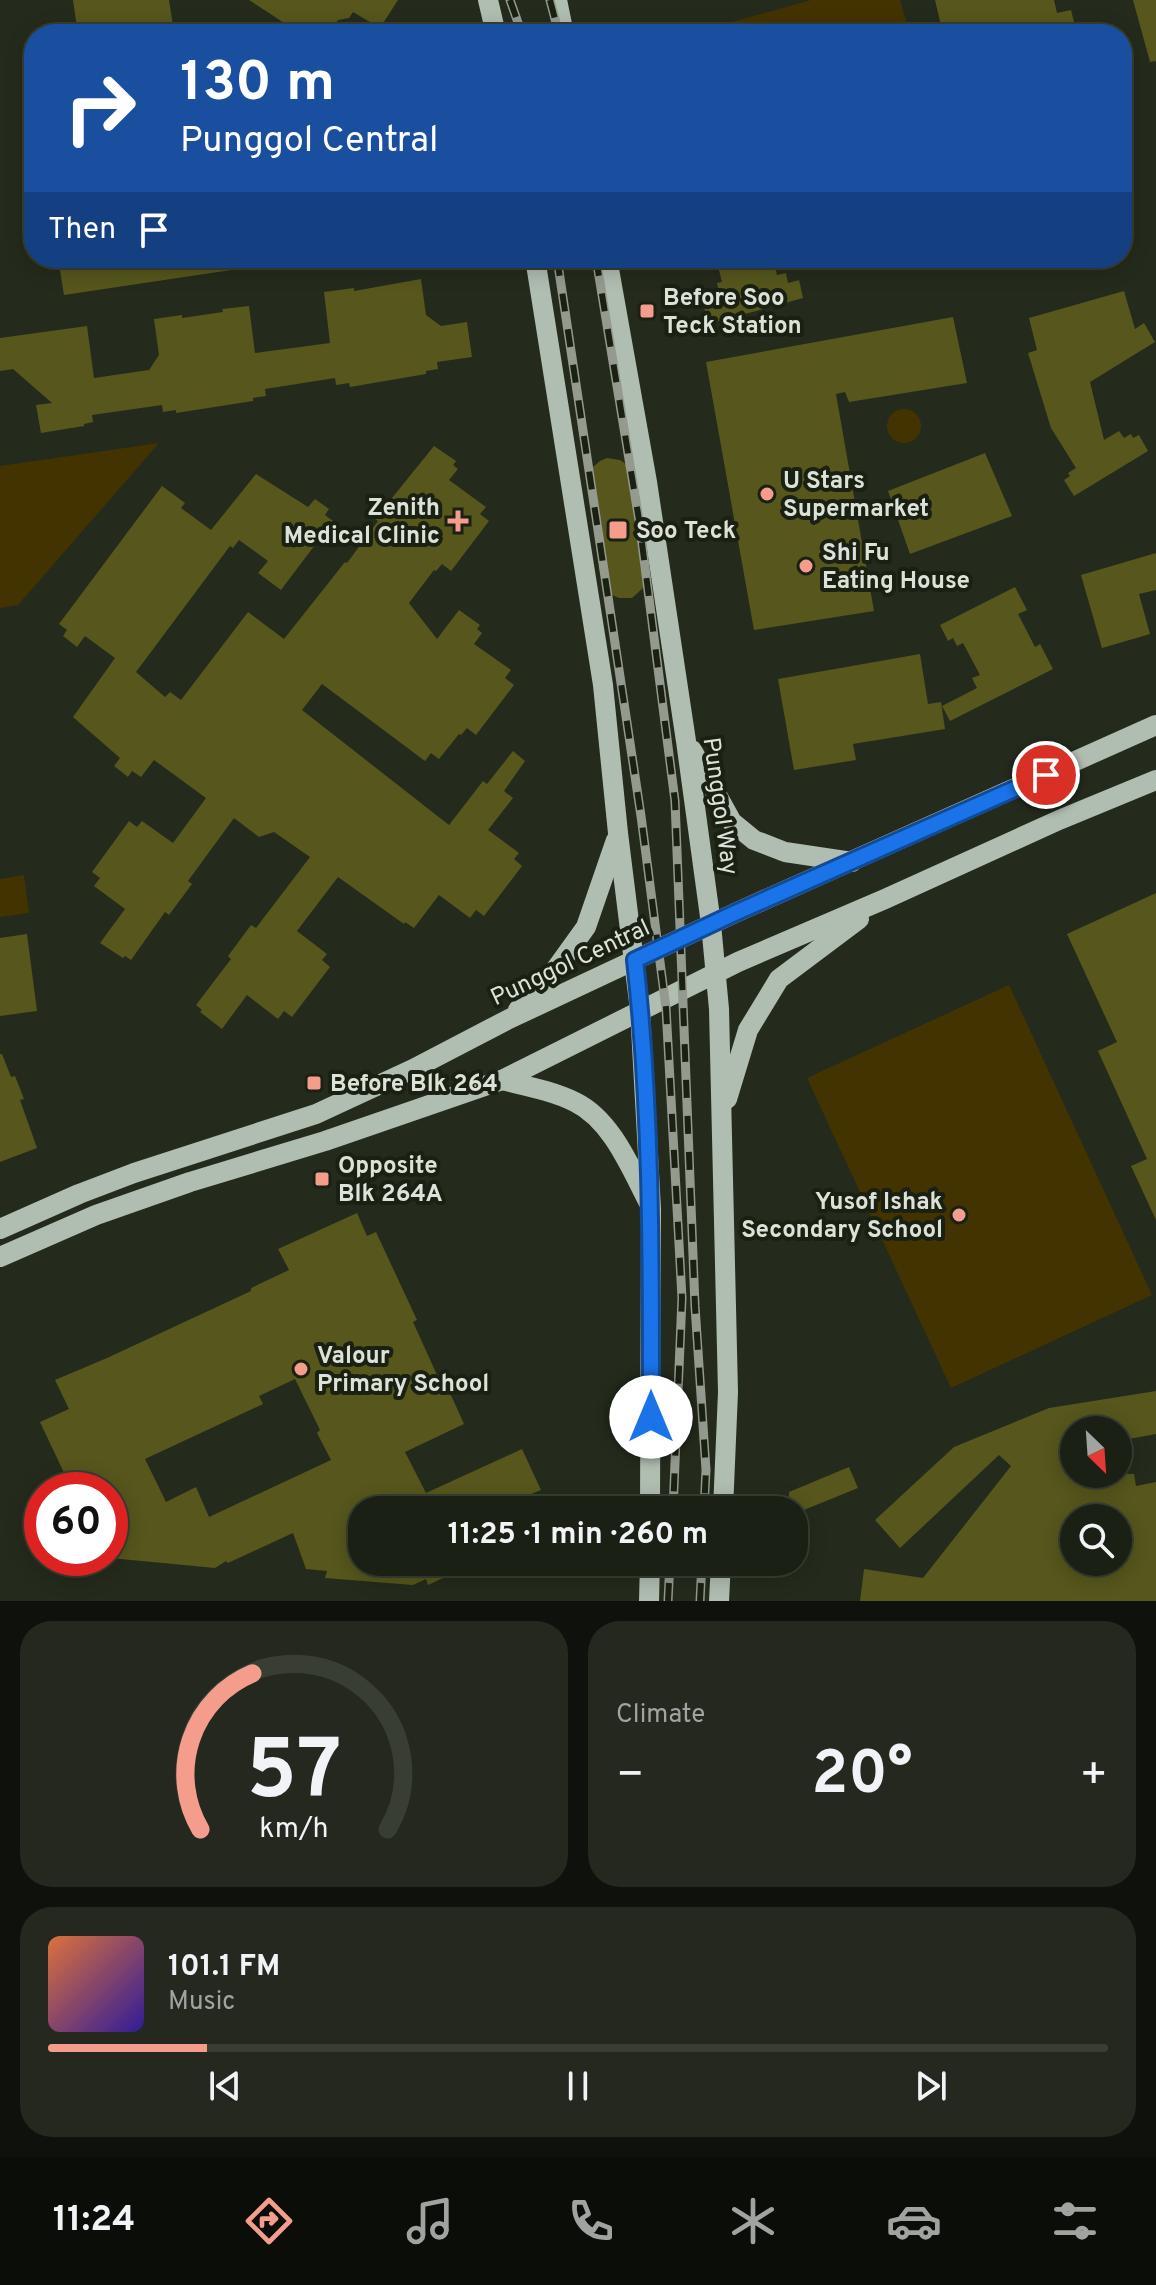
<!DOCTYPE html>
<html lang="en">
<head>
<meta charset="utf-8">
<style>
  :root { --surface:#1b2015; --page:#24281e; --text:#f1f3f6; --muted:#a0a3a0; --line:#393e34; --accent:#f49d8c }
  body { margin:0; font-family:Overpass,sans-serif; background:var(--page); color:var(--text); height:100vh; display:flex; flex-direction:column; font-size:30px; white-space:nowrap }
  * { box-sizing:border-box; margin:0 }
  p { font-size:26px; color:var(--muted) }
  .icon { flex:none; width:44px; height:44px; fill:none; stroke:currentColor; stroke-width:2; stroke-linecap:round; stroke-linejoin:round }
  .map { position:relative; height:1601px; overflow:hidden }
  .drawer { display:flex; flex-direction:column; gap:20px; padding:20px; background:#0f120c; flex:1 }
  .drawer>* { flex:none }
  .top-card { position:absolute; left:24px; top:24px; width:1108px; height:244px; border-radius:32px; box-shadow:0 4px 20px #0003,0 0 0 2px var(--line); background:#1a4fa0; color:#fff; overflow:hidden }
  .needle { width:52px; rotate:155deg }
  .controls { position:absolute; left:1060px; top:1416px; display:grid; gap:16px }
  .controls a { display:grid; place-items:center; width:72px; height:72px; border-radius:50%; background:var(--surface); box-shadow:0 4px 20px #0003,0 0 0 2px var(--line); font-size:40px }
  .speed { position:absolute; left:24px; top:1472px; display:flex; gap:16px; font-size:40px; font-weight:700; text-align:center }
  .speed>* { display:grid; place-content:center; width:104px; height:104px; border-radius:50%; background:var(--surface); box-shadow:0 4px 20px #0003,0 0 0 2px var(--line); line-height:1 }
  .speed .limit { border:12px solid #d22; background:#fff; color:#111 }
  .pin { position:absolute; display:grid; place-items:center; width:68px; height:68px; color:#fff; margin:-34px; border:4px solid #fff; border-radius:50%; box-shadow:0 2px 8px #0007 }
  .me { position:absolute; width:88px; margin:-44px; rotate:0deg; stroke-linejoin:round; filter:drop-shadow(0 0 6px #0008) }
  .turn { display:flex; align-items:center; gap:28px; height:168px; padding:0 24px; font-size:36px }
  .turn .icon { width:104px; height:104px; stroke-width:2.5 }
  .turn b { display:block; font-size:56px; line-height:68px }
  .then { display:flex; align-items:center; height:76px; padding:0 24px; background:#0003; gap:16px; font-size:30px }
  .big { font-size:60px; font-weight:700; line-height:1.1 }
  .drawer .card { flex:1; display:flex; flex-direction:column; justify-content:center; gap:12px; min-width:0; padding:0 28px; border-radius:32px; background:var(--page) }
  .drawer .dial { align-items:center; gap:0 }
  .dial svg { height:208px; overflow:visible; fill:none; stroke:var(--line); stroke-width:7; stroke-linecap:round; text-anchor:middle }
  .dial text { fill:var(--text); stroke:none }
  .song { display:flex; align-items:center; gap:24px }
  .cover { width:96px; height:96px; border-radius:12px; background:linear-gradient(135deg,hsl(20 70% 55%),hsl(250 70% 35%)) }
  .played { height:8px; border-radius:4px; background:linear-gradient(90deg,var(--accent) 15%,var(--line) 15%) }
  .keys { display:flex; justify-content:space-around; direction:ltr }
  .heat { display:flex; justify-content:space-between; align-items:center; font-size:44px; direction:ltr }
  .drawer .tiles { flex:1; display:grid; gap:20px; grid-template-columns:1fr 1fr }
  .card:last-child { grid-column:span 2 }
  .trip { position:absolute; left:348px; top:1496px; width:460px; height:80px; border-radius:32px; background:var(--surface); box-shadow:0 4px 20px #0003,0 0 0 2px var(--line); font-weight:700; line-height:80px; text-align:center }
  .dock { display:flex; height:128px; justify-content:space-around; align-items:center; background:#0b0d08; color:var(--muted) }
  .dock .icon { width:56px; height:56px }
  .dock .on { color:var(--accent) }
  .dock b { font-size:36px; color:var(--text) }
  .map>svg:first-child { display:block }
  .green { fill:#433300 }
  .building { fill:#56561d; fill-rule:evenodd }
  .lines { fill:none; stroke-linecap:round; stroke-linejoin:round }
  .major { stroke:#b0bdb1; stroke-width:20 }
  .rail-casing { stroke:#959a8f; stroke-width:9 }
  .rail { stroke:#1a2113; stroke-width:6; stroke-dasharray:18; stroke-linecap:butt }
  .route-casing { stroke:#114b97; stroke-width:20 }
  .route { stroke:#1a73e8; stroke-width:14 }
  .poi-dot { fill:#f49d8c; stroke:#1a2113; stroke-width:3 }
  .labels { text-anchor:middle; stroke-width:8; stroke-linejoin:round; paint-order:stroke }
  .poi-label { font-size:24px; font-weight:bold; fill:#dde2d9; stroke:#1a2113; text-anchor:start }
  .street-label { font-size:24px; fill:#dde2d9; stroke:#1a2113 }
</style>
</head>
<body>
<div class="map">
<svg width="1156" height="1601" viewBox="0 0 1156 1601">
  <rect width="100%" height="100%" fill="#242b1c"/>
  <g class="green">
    <path d="M811 0H900L910 34H689Z"/>
    <circle cx="904" cy="426" r="17"/>
    <path d="M159 443 18 605 0 608V466Z"/>
    <path d="M24 875 29 913 0 917V879Z"/>
    <path d="M1009 985 1152 1295 951 1388 807 1078Z"/>
  </g>
  <g class="building">
    <path d="M73 0H169L174 32 159 34H147L146 31 126 34H78Z"/>
    <path d="M249 0H398L380 28 353 12 349 18 338 20 329 34H301Z"/>
    <path d="M935 0H1054L1057 13 1071 10 1077 34H943Z"/>
    <path d="M1133 0H1156V61L1150 62Z"/>
    <path d="M58 258H237L238 269 64 295Z"/>
    <path d="M716 258H767L770 269 775 267 777 275 786 273 788 283 799 280 803 298 709 324 704 307 714 304 711 294 719 292 717 283 722 282Z"/>
    <path d="M421 279 426 315 441 326 467 322 472 357 437 362 438 369 426 371V374L350 387 349 383 336 385 335 378 265 389 266 396 253 398V401L176 413V410L163 412 162 405 92 415 93 422 84 424V426L41 433 36 405 52 403 13 369 0 371V338L87 326 94 378 149 370 159 355 154 319 182 315V318L223 312 222 309 249 306 255 353 330 343 324 292 354 288V291Z"/>
    <path d="M1124 291 1135 329 1144 323 1155 342 1090 382 1104 440 1119 431 1124 438 1131 434 1133 438 1139 435 1148 451 1074 496 1064 480 1070 476 1068 473 1076 468 1051 428 1028 353 1037 350 1029 318Z"/>
    <path d="M953 317 967 383 849 402 845 392 836 394 874 611 754 630 706 362Z"/>
    <path d="M434 446 456 461 453 465 458 469 449 480 486 507 480 514 489 521 451 571 442 564 436 571 434 570 409 603 437 639 459 610 480 625 477 629 482 633 474 644 511 670 505 678 514 685 476 735 467 728 461 735 459 734 439 759 431 753 425 761 322 684 302 710 449 825 483 781 487 784 513 751 525 761 504 791 513 798 488 830 519 853 514 859 522 866 484 916 476 910 470 918 439 895 414 928 405 922 404 924 338 877 297 931 327 954 322 960 330 967 292 1017 284 1011 278 1019 247 995 222 1029 200 1012 202 1010 196 1005 231 959 228 956 251 925 256 928 310 857 274 832 259 837 234 818 188 881 192 884 169 915 165 912 131 960 125 956 123 958 100 943 125 909 94 886 100 878 92 872 129 821 137 827 142 821 173 843 206 798 154 760 141 777 132 771 128 777 114 766 120 758 73 717 115 658 85 636 77 647 63 636 67 630 59 624 162 486 185 503 181 508 211 530 256 474 308 507 315 499 329 509 325 515 333 521 281 590 258 573 268 561 239 540 233 548 230 546 136 672 165 697 170 692 181 700 248 612 284 639 345 562 347 563 378 521 375 519Z"/>
    <path d="M985 453 1012 516 910 554 888 491Z"/>
    <path d="M607 458 620 460 626 464 632 475 648 575 643 588 632 598H619L612 595 601 577 587 480 593 467 600 461Z"/>
    <path d="M1156 553V590L1139 594 1150 634 1102 648 1081 575Z"/>
    <path d="M1015 587 1027 610 1018 614 1035 647 1040 644 1053 669 950 721 942 706 977 688 972 678 980 675 963 643 957 646 953 638 948 641 940 625Z"/>
    <path d="M920 654 928 704 941 702 945 729 853 744 856 760 794 770 778 679Z"/>
    <path d="M1156 893V1220L1131 1166 1147 1159 1098 1051 1117 1042 1067 934Z"/>
    <path d="M27 934 37 1011 0 1016V938Z"/>
    <path d="M0 1054H2L11 1077 15 1076 24 1099 20 1100 37 1148 0 1162Z"/>
    <path d="M357 1213 367 1236 376 1232 417 1320 413 1322 437 1375 441 1373 464 1424 405 1452 426 1493 522 1449 541 1490 524 1497 530 1510H362V1562H477L428 1585 426 1579 413 1585 325 1578 327 1571 306 1569 293 1533 228 1563 226 1561 215 1568 110 1558V1490H39L66 1477 40 1422 69 1409 55 1380 107 1358 251 1291V1288L289 1270 278 1249ZM295 1379 320 1430 317 1433 331 1460 209 1517 196 1487 166 1502 145 1459 263 1404 259 1396Z"/>
    <path d="M1156 1391V1434L1118 1441V1430H1074V1474H1134L1136 1486 1156 1482V1601H860L864 1569 923 1578 1011 1466 999 1455 900 1548 875 1520 954 1447 1049 1408ZM1074 1518H1118V1562H1074Z"/>
    <path d="M849 1467 858 1488 794 1514V1510H789V1492Z"/>
  </g>
  <g class="lines">
    <g class="major">
      <path d="M488 0 496 34"/>
      <path d="M557 0 564 34"/>
      <path d="M535 258 603 685 618 833 640 1010 651 1209 650 1510"/>
      <path d="M607 258 647 482 686 741 711 924 719 1009 728 1392 723 1510"/>
      <path d="M692 750 732 822 754 840 785 852 852 862"/>
      <path d="M518 1010 555 970 586 927 616 840"/>
      <path d="M502 1080C526 1086 553 1091 575 1102 612 1120 631 1169 649 1203"/>
      <path d="M727 1099 748 1030 779 979 859 919"/>
      <path d="M0 1229 79 1194 134 1173 316 1114 413 1069 509 1019 735 913 1156 725"/>
      <path d="M0 1257 96 1215 190 1182 325 1141 502 1080 738 962 885 899 1059 820 1156 780"/>
      <path d="M649 1601 650 1562"/>
      <path d="M719 1601 721 1562"/>
    </g>
    <g class="rail-casing">
      <g id="rail">
        <path d="M510 0 522 34"/>
        <path d="M550 0 559 34"/>
        <path d="M557 258 641 816 666 1008 682 1298 673 1510"/>
        <path d="M596 258 639 520 675 801 695 1306 706 1470 704 1510"/>
        <path d="M668 1601 670 1562"/>
        <path d="M700 1601 702 1562"/>
      </g>
    </g>
    <use href="#rail" class="rail"/>
  </g>
  <g class="lines">
    <g class="route-casing">
      <path id="route" d="M651 1417C651 1264 652 1112 635 960L735 913 1046 775"/>
    </g>
    <use href="#route" class="route"/>
  </g>
  <g class="poi-dot">
    <rect x="639" y="303" width="16" height="16" rx="4"/>
    <circle cx="767" cy="494" r="8"/>
    <path d="M454 509h8v8h8v8h-8v8h-8v-8h-8v-8h8z"/>
    <rect x="608" y="520" width="20" height="20" rx="4"/>
    <circle cx="806" cy="566" r="8"/>
    <rect x="306" y="1075" width="16" height="16" rx="4"/>
    <rect x="314" y="1171" width="16" height="16" rx="4"/>
    <circle cx="959" cy="1215" r="8"/>
    <circle cx="301" cy="1369" r="8"/>
  </g>
  <g class="labels">
    <g class="poi-label">
      <text x="663" y="305">Before Soo<tspan x="663" dy="28">Teck Station</tspan></text>
      <text x="783" y="488">U Stars<tspan x="783" dy="28">Supermarket</tspan></text>
      <text x="440" y="515" text-anchor="end">Zenith<tspan x="440" dy="28">Medical Clinic</tspan></text>
      <text x="636" y="538">Soo Teck</text>
      <text x="822" y="560">Shi Fu<tspan x="822" dy="28">Eating House</tspan></text>
      <text x="330" y="1091">Before Blk 264</text>
      <text x="338" y="1173">Opposite<tspan x="338" dy="28">Blk 264A</tspan></text>
      <text x="943" y="1209" text-anchor="end">Yusof Ishak<tspan x="943" dy="28">Secondary School</tspan></text>
      <text x="317" y="1363">Valour<tspan x="317" dy="28">Primary School</tspan></text>
    </g>
    <g class="street-label">
      <text transform="translate(721 806) rotate(82)" y="8">Punggol Way</text>
      <text transform="translate(570 962) rotate(-25)" y="8">Punggol Central</text>
    </g>
  </g>
</svg>
<div class="controls">
<a><svg class="needle" viewBox="-14 -14 28 28"><path d="M0-13l5 13h-10z" fill="#e53935"/><path d="M0 13l5-13h-10z" fill="#a0a3a0"/></svg></a>
<a><svg class="icon" aria-label="search" viewBox="0 0 24 24"><circle cx="10" cy="10" r="6"/><path d="M15 15l6 6"/></svg></a>
</div>
<div class="speed"><div class="limit">60</div></div>
<div class="pin" style="left:1046px;top:775px;background:#d93025"><svg class="icon" aria-label="arrive" viewBox="0 0 24 24"><path d="M6 21V4h12l-3 4 3 4H6"/></svg></div>
<svg class="me" style="left:651px;top:1417px" viewBox="-20 -20 40 40"><circle r="19" fill="#fff"/><path d="M0-13L10 11 0 6-10 11z" fill="#1a73e8"/></svg>
<div class="trip">11:25 · 1 min · 260 m</div>
<div class="top-card">
<div class="turn"><svg class="icon" aria-label="right" viewBox="0 0 24 24"><path d="M7 20v-9h11M14 6l5 5-5 5"/></svg><div><b>130 m</b>Punggol Central</div></div>
<div class="then">Then<svg class="icon" aria-label="arrive" viewBox="0 0 24 24"><path d="M6 21V4h12l-3 4 3 4H6"/></svg></div>
</div>
</div>
<section class="drawer">
<div class="tiles">
<div class="card dial"><svg viewBox="0 0 100 80">
<path d="M14 69A42 42 0 1 1 86 69"/>
<path d="M14 69A42 42 0 0 1 34 9" stroke="#f49d8c"/>
<text x="50" y="56" font-size="32" font-weight="700">57</text>
<text x="50" y="72" font-size="11">km/h</text>
</svg></div>
<div class="card"><p>Climate</p>
<div class="heat"><a>−</a><b class="big">20°</b><a>+</a></div>
</div>
<div class="card">
<div class="song"><i class="cover"></i><div><b>101.1 FM</b><p>Music</p></div></div>
<div class="played"></div>
<div class="keys"><svg class="icon" aria-label="previous" viewBox="0 0 24 24"><path d="M18 5L8 12l10 7zM5 5v14"/></svg><svg class="icon" aria-label="pause" viewBox="0 0 24 24"><path d="M8 5v14M16 5v14"/></svg><svg class="icon" aria-label="next" viewBox="0 0 24 24"><path d="M6 5l10 7-10 7zM19 5v14"/></svg></div>
</div>
</div>
</section>
<nav class="dock">
<b>11:24</b>
<svg class="icon on" aria-label="directions" viewBox="0 0 24 24"><path d="M12 3l9 9-9 9-9-9zM9 14v-3h6M13 9l2 2-2 2"/></svg>
<svg class="icon" aria-label="music" viewBox="0 0 24 24"><path d="M9 18V5l10-2v13"/><circle cx="6" cy="18" r="3"/><circle cx="16" cy="16" r="3"/></svg>
<svg class="icon" aria-label="phone" viewBox="0 0 24 24"><path d="M5 4h4l2 5-3 2q2 4 5 5l2-3 5 2v4C11 20 4 13 5 4z"/></svg>
<svg class="icon" aria-label="climate" viewBox="0 0 24 24"><path d="M12 3v18M4 7l16 10M4 17L20 7"/></svg>
<svg class="icon" aria-label="car" viewBox="0 0 24 24"><path d="M5 17H2v-5l4-1 3-4h7l3 4 3 1v5h-3M9 17h6M6 11h13"/><circle cx="7" cy="17" r="2"/><circle cx="17" cy="17" r="2"/></svg>
<svg class="icon" aria-label="filters" viewBox="0 0 24 24"><path d="M4 7h16M4 17h16"/><circle cx="9" cy="7" r="2"/><circle cx="15" cy="17" r="2"/></svg>
</nav>
</body>
</html>
